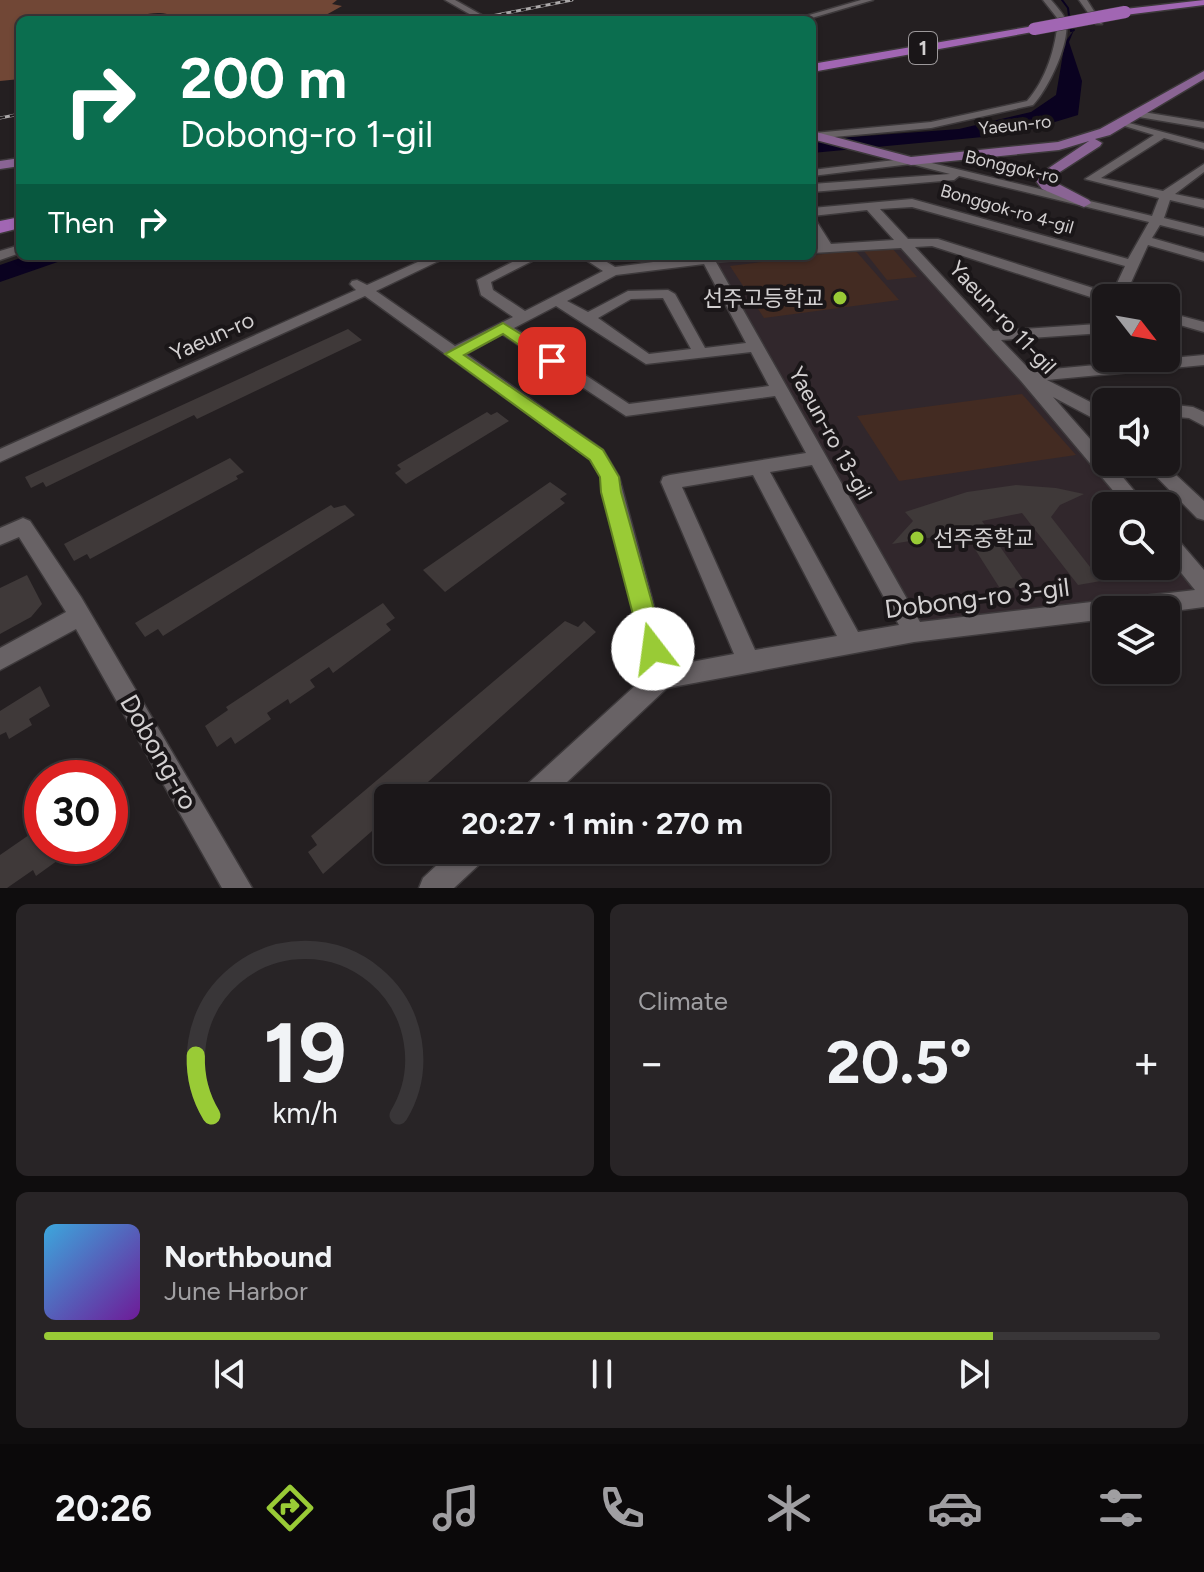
<!DOCTYPE html>
<html lang="en">
<head>
<meta charset="utf-8">
<style>
  :root { --surface:#1b1719; --page:#282426; --text:#f1f3f6; --muted:#a09fa2; --line:#393638; --accent:#99cb36 }
  body { margin:0; font-family:Figtree,"Noto Sans KR",sans-serif; background:var(--page); color:var(--text); height:100vh; display:flex; flex-direction:column; font-size:30px; white-space:nowrap }
  * { box-sizing:border-box; margin:0 }
  p { font-size:26px; color:var(--muted) }
  .icon { flex:none; width:44px; height:44px; fill:none; stroke:currentColor; stroke-width:2; stroke-linecap:round; stroke-linejoin:round }
  .map { position:relative; height:888px; overflow:hidden }
  .side { display:flex; flex-direction:column; gap:16px; padding:16px; background:#0f0d0e; flex:1 }
  .side>* { flex:none }
  .guide { position:absolute; left:16px; top:16px; width:800px; height:244px; border-radius:12px; box-shadow:0 2px 6px #0004,0 0 0 2px var(--line); background:#0b6e4f; color:#fff; overflow:hidden }
  .needle { width:52px; rotate:121deg }
  .tools { position:absolute; left:1092px; top:284px; display:grid; gap:16px }
  .tools a { display:grid; place-items:center; width:88px; height:88px; border-radius:12px; background:var(--surface); box-shadow:0 2px 6px #0004,0 0 0 2px var(--line); font-size:40px }
  .speed { position:absolute; left:24px; top:760px; display:flex; gap:16px; font-size:40px; font-weight:700; text-align:center }
  .speed>* { display:grid; place-content:center; width:104px; height:104px; border-radius:50%; background:var(--surface); box-shadow:0 2px 6px #0004,0 0 0 2px var(--line); line-height:1 }
  .speed .limit { border:12px solid #d22; background:#fff; color:#111 }
  .pin { position:absolute; display:grid; place-items:center; width:68px; height:68px; color:#fff; margin:-34px; border-radius:16px; box-shadow:0 4px 12px #0006 }
  .me { position:absolute; width:88px; margin:-44px; rotate:345deg; stroke-linejoin:round; filter:drop-shadow(0 0 6px #0008) }
  .turn { display:flex; align-items:center; gap:28px; height:168px; padding:0 32px; font-size:36px }
  .turn .icon { width:104px; height:104px; stroke-width:2.5 }
  .turn b { display:block; font-size:56px; line-height:68px }
  .then { display:flex; align-items:center; height:76px; padding:0 32px; background:#0003; gap:16px; font-size:30px }
  .big { font-size:60px; font-weight:700; line-height:1.1 }
  .side .card { flex:1; display:flex; flex-direction:column; justify-content:center; gap:12px; min-width:0; padding:0 28px; border-radius:12px; background:var(--page) }
  .side .dial { align-items:center; gap:0 }
  .dial svg { height:208px; overflow:visible; fill:none; stroke:var(--line); stroke-width:7; stroke-linecap:round; text-anchor:middle }
  .dial text { fill:var(--text); stroke:none }
  .song { display:flex; align-items:center; gap:24px }
  .cover { width:96px; height:96px; border-radius:12px; background:linear-gradient(135deg,hsl(200 70% 55%),hsl(280 70% 35%)) }
  .played { height:8px; border-radius:4px; background:linear-gradient(90deg,var(--accent) 85%,var(--line) 85%) }
  .keys { display:flex; justify-content:space-around; direction:ltr }
  .heat { display:flex; justify-content:space-between; align-items:center; font-size:44px; direction:ltr }
  .side .tiles { flex:1; display:grid; gap:16px; grid-template-columns:1fr 1fr }
  .card:last-child { grid-column:span 2 }
  .trip { position:absolute; left:374px; top:784px; width:456px; height:80px; border-radius:12px; background:var(--surface); box-shadow:0 2px 6px #0004,0 0 0 2px var(--line); font-weight:700; line-height:80px; text-align:center }
  .tabs { display:flex; height:128px; justify-content:space-around; align-items:center; background:#0b090a; color:var(--muted) }
  .tabs .icon { width:56px; height:56px }
  .tabs .selected { color:var(--accent) }
  .tabs b { font-size:36px; color:var(--text) }
  .map>svg:first-child { display:block }
  .built { fill:#31272c }
  .green { fill:#432b22 }
  .forest { fill:#714736 }
  .water { fill:#0a0220 }
  .lines { fill:none; stroke-linecap:round; stroke-linejoin:round }
  .stream { stroke:#0a0220; stroke-width:2 }
  .building { fill:#3f3939 }
  .minor-casing { stroke:#3d393b; stroke-width:3 }
  .major-casing { stroke:#3d393b; stroke-width:3 }
  .highway-casing { stroke:#3d393b; stroke-width:3 }
  .minor { fill:#686265; fill-rule:evenodd }
  .major { fill:#8a6494; fill-rule:evenodd }
  .highway { fill:#a166b3; fill-rule:evenodd }
  .rail-casing { stroke:#aba8a9; stroke-width:3 }
  .rail { stroke:#1a1618; stroke-width:2; stroke-dasharray:5; stroke-linecap:butt }
  .highway-bridge-casing { stroke:#3d393b; stroke-width:13; stroke-linecap:butt }
  .highway-bridge { stroke:#a166b3; stroke-width:12 }
  .route { fill:#99cb36; stroke:#638423; stroke-width:2 }
  .poi-dot { fill:#99cb36; stroke:#1a1618; stroke-width:3 }
  .labels { text-anchor:middle; stroke-width:8; stroke-linejoin:round; paint-order:stroke }
  .far-street-label { font-size:18px; fill:#d3d0d1; stroke:#1a1618 }
  .shield { fill:#1a1618; stroke:#9c989a; stroke-width:2 }
  .shield-label { font-size:20px; font-weight:bold; fill:#d3d0d1 }
  .poi-label { font-size:22px; fill:#d3d0d1; stroke:#1a1618; text-anchor:end }
  .street-label { font-size:22px; fill:#d3d0d1; stroke:#1a1618 }
  .near-street-label { font-size:26px; fill:#d3d0d1; stroke:#1a1618 }
</style>
</head>
<body>
<div class="map">
<svg width="1204" height="888" viewBox="0 0 1204 888">
  <rect width="100%" height="100%" fill="#241f21"/>
  <path class="built" d="M901 242 1137 506H1106V566H1166V540L1204 598 914 632 707 259 812 256V249Z"/>
  <g class="green">
    <path d="M892 248 917 277 887 280 864 251Z"/>
    <path d="M855 250 899 300 764 318 730 266Z"/>
    <path d="M1022 394 1076 455 899 481 857 416Z"/>
  </g>
  <path class="forest" d="M0 0H337L332 4 342 6 317 20H181C157 6 144 17 121 20 88 24 53 20 20 20V79L0 81Z"/>
  <g class="water">
    <path d="M1074 30 1069 42 1082 81 1078 115 1015 134 812 153V140L959 129 1031 112 1056 95 1065 42Z"/>
    <path d="M26 256H75L0 282V265Z"/>
  </g>
  <g class="lines">
    <path class="stream" d="M1062 0 1068 8 1071 31 1074 30"/>
  </g>
  <g class="building">
    <path d="M348 329 362 340 197 419 194 415 46 487 43 482 31 488 25 477Z"/>
    <path d="M487 412 491 415 497 412 509 421 406 484 395 473 401 469 397 465Z"/>
    <path d="M230 458 244 472 236 476 238 479 90 559 87 554 74 561 64 544Z"/>
    <path d="M550 482 567 494 560 499 565 503 445 592 423 570Z"/>
    <path d="M1016 485 1056 488 1084 494 1060 505 1051 517 1101 581 1078 585 1022 513 982 521 1027 585 1001 590 964 532 892 544 913 521 905 512 967 492Z"/>
    <path d="M331 505 334 508 345 505 355 515 163 636 158 629 145 637 135 623Z"/>
    <path d="M27 575 42 604 31 617 0 634V588Z"/>
    <path d="M383 603 395 618 386 624 391 630 333 673 329 667 310 680 315 687 290 704 288 699 267 713 271 719 235 744 231 737 217 747 205 726 228 710 226 707Z"/>
    <path d="M565 621 578 627 584 621 596 632 410 798H388V817L323 874 308 852 317 845 311 836Z"/>
    <path d="M40 686 50 706 29 719 32 725 9 739 6 732 0 735V711Z"/>
    <path d="M42 826V846H56L61 858 36 876 33 870 7 888H0V855Z"/>
  </g>
  <g class="lines">
    <g class="minor-casing">
      <g id="minor">
        <path d="M445 0H455L487 18 480 20Z"/>
        <path d="M861 0H873L805 20H792Z"/>
        <path d="M1043 0H1051C1056 6 1064 14 1066 21 1070 44 1048 89 1033 105L931 128 812 139 814 133 931 122 1027 101C1046 80 1056 47 1058 19Z"/>
        <path d="M1079 0H1087L1102 24H1096Z"/>
        <path d="M1137 111 1204 122V128L1133 116V112Z"/>
        <path d="M1118 120 1204 143V149L1164 138 1101 178 1163 191 1204 164V172L1175 194 1204 200V208L1170 200 1164 218 1204 228V236L1160 225 1152 238 1204 253V261L1148 245 1124 298H1106V302L932 246 915 247 993 331 1098 324 1106 317V332L1103 333 1001 340 1031 371 1204 355V365L1047 380 1106 410V425L1053 397 1106 457V462H1110L1147 506H1126L1021 381 901 248 812 253V245H818L812 235V221L817 222 831 244 894 240 867 210 812 216V208L912 199 1128 259 1149 222 959 176 954 180 812 192V184L950 174 911 164 812 176V170L911 158 1152 216 1159 198 1085 179 1154 135 1118 124ZM912 207 1125 266 1112 294 938 239H908L880 209Z"/>
        <path d="M20 245V253L0 260V251Z"/>
        <path d="M431 256H449L376 291 455 346 513 317 481 295 477 280 524 256H542L491 282 493 290 525 311 603 271 580 256H597L615 267 699 256H743L736 260 716 262 920 622 1195 590 1166 554V532L1173 534 1204 570V607L1166 612 1106 610V619L914 642 667 688 550 798H518L522 789 648 674 601 477 590 459 365 296 0 462V449L356 290 350 284 352 281 357 280 367 285ZM704 264 746 343 705 348 675 294 668 290 628 291 588 312 567 301 616 275ZM663 298 691 349 649 354 598 318 631 299ZM556 306 646 364 751 352 769 386 629 404 514 328ZM502 334 626 416 775 396 806 453 670 475 663 477 661 482 734 654 670 666 619 477 603 450 466 354ZM812 465 899 625 858 632 770 472ZM753 475 837 636 755 650 682 487Z"/>
        <path d="M1166 312 1204 322V332L1166 321Z"/>
        <path d="M1166 404 1193 407 1204 412V426L1189 418 1166 416Z"/>
        <path d="M1142 462H1162L1204 501V520L1197 518Z"/>
        <path d="M23 518 30 521 81 597 252 888H222L76 629 0 670V648L66 612 19 537 0 545V528Z"/>
        <path d="M453 850H488L484 860 454 888H419L423 878Z"/>
      </g>
    </g>
    <g class="major-casing">
      <g id="major">
        <path d="M1204 71V79L1110 135 1095 139 1102 143 1100 146 1049 179 1089 200 1091 203 1084 207 1042 189 1034 178 1089 141 1059 150 911 165 812 139V131L911 157 1058 142 1100 129Z"/>
        <path d="M20 158V166L0 169V161Z"/>
      </g>
    </g>
    <g class="highway-casing">
      <g id="highway">
        <path d="M1204 0V5L1125 15 1119 12 1125 9Z"/>
        <path d="M1034 26 1040 29 1038 31 812 72V64Z"/>
        <path d="M20 217V228L0 233V221Z"/>
      </g>
    </g>
    <use href="#minor" class="minor"/>
    <use href="#major" class="major"/>
    <use href="#highway" class="highway"/>
    <g class="rail-casing">
      <g id="rail">
        <path d="M472 20 572 0"/>
        <path d="M0 118 20 114"/>
      </g>
    </g>
    <use href="#rail" class="rail"/>
    <g class="highway-bridge-casing">
      <path id="highway-bridge" d="M1034 29 1125 12"/>
    </g>
    <use href="#highway-bridge" class="highway-bridge"/>
  </g>
  <path class="route" d="M503 323 558 357V364H547L503 334 464 355 603 450 619 477 621 492 665 649 662 656 653 659 645 656 642 649 601 492 600 477 590 460 445 354Z"/>
  <g class="poi-dot">
    <circle cx="840" cy="298" r="8"/>
    <circle cx="917" cy="538" r="8"/>
  </g>
  <g class="labels">
    <g class="far-street-label">
      <text transform="translate(1015 125) rotate(-6)" y="6">Yaeun-ro</text>
      <text transform="translate(1012 167) rotate(13)" y="6">Bonggok-ro</text>
      <text transform="translate(1007 209) rotate(16)" y="6">Bonggok-ro 4-gil</text>
    </g>
    <rect class="shield" x="909" y="32" width="28" height="32" rx="6"/>
    <g class="shield-label">
      <text x="923" y="55">1</text>
    </g>
    <g class="poi-label">
      <text x="824" y="306">선주고등학교</text>
      <text x="933" y="546" text-anchor="start">선주중학교</text>
    </g>
    <g class="street-label">
      <text transform="translate(1003 317) rotate(47)" y="8">Yaeun-ro 11-gil</text>
      <text transform="translate(212 336) rotate(-24)" y="8">Yaeun-ro</text>
      <text transform="translate(831 433) rotate(61)" y="8">Yaeun-ro 13-gil</text>
    </g>
    <g class="near-street-label">
      <text transform="translate(977 598) rotate(-7)" y="9">Dobong-ro 3-gil</text>
      <text transform="translate(159 752) rotate(60)" y="9">Dobong-ro</text>
    </g>
  </g>
</svg>
<div class="tools">
<a><svg class="needle" viewBox="-14 -14 28 28"><path d="M0-13l5 13h-10z" fill="#e53935"/><path d="M0 13l5-13h-10z" fill="#a09fa2"/></svg></a>
<a><svg class="icon" aria-label="sound" viewBox="0 0 24 24"><path d="M4 9h4l5-4v14l-5-4H4zM17 9q2 3 0 6"/></svg></a>
<a><svg class="icon" aria-label="search" viewBox="0 0 24 24"><circle cx="10" cy="10" r="6"/><path d="M15 15l6 6"/></svg></a>
<a><svg class="icon" aria-label="layers" viewBox="0 0 24 24"><path d="M12 4l9 5-9 5-9-5zM3 14l9 5 9-5"/></svg></a>
</div>
<div class="speed"><div class="limit">30</div></div>
<div class="pin" style="left:552px;top:361px;background:#d93025"><svg class="icon" aria-label="arrive" viewBox="0 0 24 24"><path d="M6 21V4h12l-3 4 3 4H6"/></svg></div>
<svg class="me" style="left:653px;top:649px" viewBox="-20 -20 40 40"><circle r="19" fill="#fff"/><path d="M0-13L10 11 0 6-10 11z" fill="#99cb36"/></svg>
<div class="trip">20:27 · 1 min · 270 m</div>
<div class="guide">
<div class="turn"><svg class="icon" aria-label="right" viewBox="0 0 24 24"><path d="M7 20v-9h11M14 6l5 5-5 5"/></svg><div><b>200 m</b>Dobong-ro 1-gil</div></div>
<div class="then">Then<svg class="icon" aria-label="right" viewBox="0 0 24 24"><path d="M7 20v-9h11M14 6l5 5-5 5"/></svg></div>
</div>
</div>
<section class="side">
<div class="tiles">
<div class="card dial"><svg viewBox="0 0 100 80">
<path d="M14 69A42 42 0 1 1 86 69"/>
<path d="M14 69A42 42 0 0 1 8 46" stroke="#99cb36"/>
<text x="50" y="56" font-size="32" font-weight="700">19</text>
<text x="50" y="72" font-size="11">km/h</text>
</svg></div>
<div class="card"><p>Climate</p>
<div class="heat"><a>−</a><b class="big">20.5°</b><a>+</a></div>
</div>
<div class="card">
<div class="song"><i class="cover"></i><div><b>Northbound</b><p>June Harbor</p></div></div>
<div class="played"></div>
<div class="keys"><svg class="icon" aria-label="previous" viewBox="0 0 24 24"><path d="M18 5L8 12l10 7zM5 5v14"/></svg><svg class="icon" aria-label="pause" viewBox="0 0 24 24"><path d="M8 5v14M16 5v14"/></svg><svg class="icon" aria-label="next" viewBox="0 0 24 24"><path d="M6 5l10 7-10 7zM19 5v14"/></svg></div>
</div>
</div>
</section>
<nav class="tabs">
<b>20:26</b>
<svg class="icon selected" aria-label="directions" viewBox="0 0 24 24"><path d="M12 3l9 9-9 9-9-9zM9 14v-3h6M13 9l2 2-2 2"/></svg>
<svg class="icon" aria-label="music" viewBox="0 0 24 24"><path d="M9 18V5l10-2v13"/><circle cx="6" cy="18" r="3"/><circle cx="16" cy="16" r="3"/></svg>
<svg class="icon" aria-label="phone" viewBox="0 0 24 24"><path d="M5 4h4l2 5-3 2q2 4 5 5l2-3 5 2v4C11 20 4 13 5 4z"/></svg>
<svg class="icon" aria-label="climate" viewBox="0 0 24 24"><path d="M12 3v18M4 7l16 10M4 17L20 7"/></svg>
<svg class="icon" aria-label="car" viewBox="0 0 24 24"><path d="M5 17H2v-5l4-1 3-4h7l3 4 3 1v5h-3M9 17h6M6 11h13"/><circle cx="7" cy="17" r="2"/><circle cx="17" cy="17" r="2"/></svg>
<svg class="icon" aria-label="filters" viewBox="0 0 24 24"><path d="M4 7h16M4 17h16"/><circle cx="9" cy="7" r="2"/><circle cx="15" cy="17" r="2"/></svg>
</nav>
</body>
</html>
